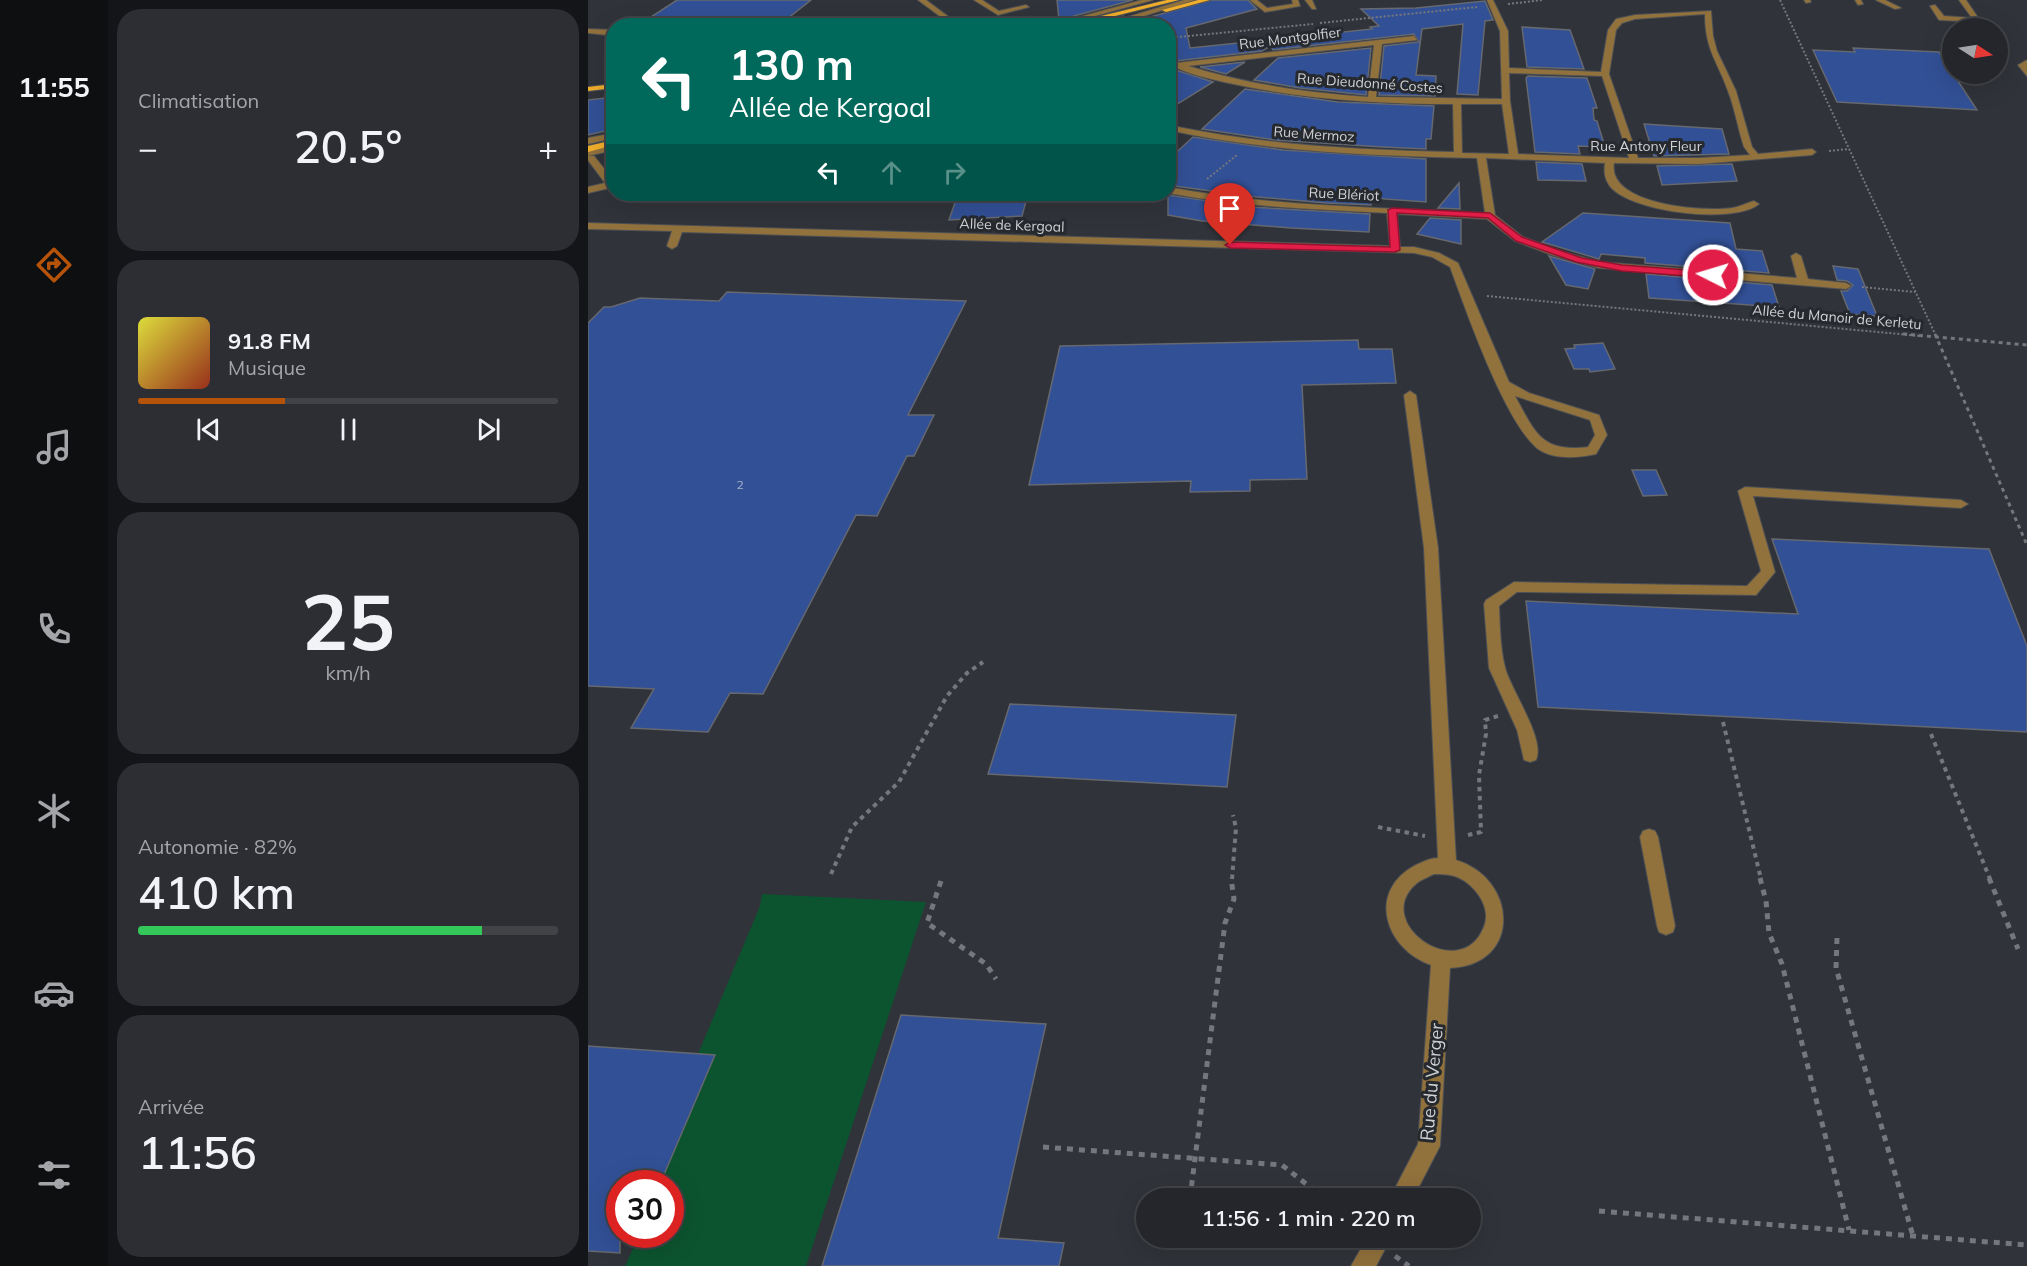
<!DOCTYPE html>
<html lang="fr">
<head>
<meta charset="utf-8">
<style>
  :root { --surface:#24262b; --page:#2c2e33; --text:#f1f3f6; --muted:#a3a5a9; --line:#414347; --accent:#b45309 }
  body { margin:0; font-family:Mulish,sans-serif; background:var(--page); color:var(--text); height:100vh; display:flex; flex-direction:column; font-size:22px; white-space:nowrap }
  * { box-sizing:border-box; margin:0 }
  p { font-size:20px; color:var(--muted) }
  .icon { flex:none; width:33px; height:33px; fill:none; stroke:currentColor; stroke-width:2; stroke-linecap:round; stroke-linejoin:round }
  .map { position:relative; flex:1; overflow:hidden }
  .sheet { display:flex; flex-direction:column; gap:9px; padding:9px; background:#141518; width:480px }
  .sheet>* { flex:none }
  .banner { position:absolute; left:18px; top:18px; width:570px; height:183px; border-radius:24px; box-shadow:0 6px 24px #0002,0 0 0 2px var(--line); background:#00695c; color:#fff; overflow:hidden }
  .needle { width:39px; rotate:102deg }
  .controls { position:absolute; left:1354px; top:18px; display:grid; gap:12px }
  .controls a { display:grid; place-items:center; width:66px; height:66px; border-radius:50%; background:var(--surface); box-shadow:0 6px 24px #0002,0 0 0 2px var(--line); font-size:30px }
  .speed { position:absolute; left:18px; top:1170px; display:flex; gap:12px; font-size:30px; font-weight:700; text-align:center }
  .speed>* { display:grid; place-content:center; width:78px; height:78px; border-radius:50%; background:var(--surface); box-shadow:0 6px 24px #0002,0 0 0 2px var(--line); line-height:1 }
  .speed .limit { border:9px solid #d22; background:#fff; color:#111 }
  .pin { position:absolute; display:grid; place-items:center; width:51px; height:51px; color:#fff; margin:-62px -26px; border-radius:50% 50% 50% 0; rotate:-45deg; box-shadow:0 0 6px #0007 }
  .pin .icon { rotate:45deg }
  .me { position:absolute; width:66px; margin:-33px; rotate:275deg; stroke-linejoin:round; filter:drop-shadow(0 0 4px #0008) }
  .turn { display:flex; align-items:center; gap:21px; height:126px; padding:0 24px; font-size:27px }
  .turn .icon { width:78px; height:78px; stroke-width:2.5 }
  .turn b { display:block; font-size:42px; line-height:51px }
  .lanes { display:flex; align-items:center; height:57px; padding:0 24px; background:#0003; justify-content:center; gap:30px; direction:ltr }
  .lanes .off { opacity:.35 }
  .big { font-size:45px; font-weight:600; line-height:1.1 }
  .sheet .card { flex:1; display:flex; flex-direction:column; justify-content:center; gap:9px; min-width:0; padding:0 21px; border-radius:24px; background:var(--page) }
  .sheet .dial { align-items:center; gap:0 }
  .dial b { font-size:78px; line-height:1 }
  .song { display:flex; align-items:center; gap:18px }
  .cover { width:72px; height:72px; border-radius:9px; background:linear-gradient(135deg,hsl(60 70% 55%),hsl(10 70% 35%)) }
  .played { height:6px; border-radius:3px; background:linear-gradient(90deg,var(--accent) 35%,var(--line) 35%) }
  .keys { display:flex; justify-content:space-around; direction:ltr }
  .heat { display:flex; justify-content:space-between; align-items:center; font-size:33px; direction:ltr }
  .charge { height:9px; border-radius:4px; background:linear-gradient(90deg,#34c759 82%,var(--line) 0) }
  .trip { position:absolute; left:548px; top:1188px; width:345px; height:60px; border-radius:30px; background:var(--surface); box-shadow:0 6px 24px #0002,0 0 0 2px var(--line); font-weight:600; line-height:60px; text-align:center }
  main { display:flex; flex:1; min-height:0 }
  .menu { display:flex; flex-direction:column; width:108px; justify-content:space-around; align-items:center; background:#0e0f11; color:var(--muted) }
  .menu .icon { width:42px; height:42px }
  .menu .selected { color:var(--accent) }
  .menu b { font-size:27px; color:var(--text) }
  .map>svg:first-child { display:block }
  .green { fill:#0c542f }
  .building { fill:#325096; stroke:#65686f; stroke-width:1.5 }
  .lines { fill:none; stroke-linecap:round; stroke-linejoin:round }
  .minor-casing { stroke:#4d5055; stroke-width:2 }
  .major-casing { stroke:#4d5055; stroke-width:2 }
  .path-far3 { stroke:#75777c; stroke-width:2; stroke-dasharray:2 2; stroke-linecap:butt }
  .path-far2 { stroke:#75777c; stroke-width:3; stroke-dasharray:4 4; stroke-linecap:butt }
  .path-far1 { stroke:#75777c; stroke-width:4; stroke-dasharray:4.5 4.5; stroke-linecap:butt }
  .path { stroke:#75777c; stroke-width:5; stroke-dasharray:6 6; stroke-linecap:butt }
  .minor { fill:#91713c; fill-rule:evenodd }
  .major { fill:#f0ae2b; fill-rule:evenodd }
  .route { fill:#e11d48; stroke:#92132f; stroke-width:1.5 }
  .labels { text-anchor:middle; stroke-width:6; stroke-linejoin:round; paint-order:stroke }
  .number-label { font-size:12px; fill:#a8b2c5 }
  .far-street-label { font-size:14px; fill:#d0d2d5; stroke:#26292e }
  .near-street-label { font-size:18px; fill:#d0d2d5; stroke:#26292e }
</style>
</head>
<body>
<main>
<nav class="menu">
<b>11:55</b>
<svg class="icon selected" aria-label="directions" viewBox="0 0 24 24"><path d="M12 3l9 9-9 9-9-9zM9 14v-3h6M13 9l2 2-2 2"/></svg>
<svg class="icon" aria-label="music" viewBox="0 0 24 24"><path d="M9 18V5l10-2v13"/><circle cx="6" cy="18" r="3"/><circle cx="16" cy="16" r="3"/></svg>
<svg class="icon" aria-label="phone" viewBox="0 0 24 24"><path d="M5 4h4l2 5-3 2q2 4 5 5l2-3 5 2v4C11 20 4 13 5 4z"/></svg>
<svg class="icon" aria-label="climate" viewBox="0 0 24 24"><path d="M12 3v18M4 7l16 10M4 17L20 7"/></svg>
<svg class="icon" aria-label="car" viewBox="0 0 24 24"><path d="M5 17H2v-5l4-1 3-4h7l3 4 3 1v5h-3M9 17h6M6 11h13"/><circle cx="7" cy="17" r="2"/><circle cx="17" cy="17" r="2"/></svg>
<svg class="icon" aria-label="filters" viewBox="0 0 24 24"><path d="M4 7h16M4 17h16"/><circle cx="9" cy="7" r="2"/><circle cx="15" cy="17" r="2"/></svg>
</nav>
<section class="sheet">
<div class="card"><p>Climatisation</p>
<div class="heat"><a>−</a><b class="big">20.5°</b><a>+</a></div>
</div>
<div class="card">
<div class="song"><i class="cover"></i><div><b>91.8 FM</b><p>Musique</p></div></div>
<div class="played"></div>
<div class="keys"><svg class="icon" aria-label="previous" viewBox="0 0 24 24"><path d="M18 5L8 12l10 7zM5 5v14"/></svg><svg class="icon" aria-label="pause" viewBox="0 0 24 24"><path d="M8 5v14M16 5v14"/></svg><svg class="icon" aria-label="next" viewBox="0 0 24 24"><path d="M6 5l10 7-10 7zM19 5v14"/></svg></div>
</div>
<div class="card dial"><b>25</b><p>km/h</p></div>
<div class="card"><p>Autonomie · 82%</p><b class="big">410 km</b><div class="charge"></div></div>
<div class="card"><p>Arrivée</p><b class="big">11:56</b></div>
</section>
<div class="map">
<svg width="1439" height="1266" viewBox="0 0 1439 1266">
  <rect width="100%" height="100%" fill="#303339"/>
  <path class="green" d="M174 894 338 902 218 1266H37L51 1235 82 1234V1184L72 1183 127 1056 110 1054 172 906Z"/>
  <g class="building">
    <path d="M89 0H223L190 26H49Z"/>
    <path d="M469 0H545L471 20Z"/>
    <path d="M624 0H660L669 9 598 28 602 48 784 29 782 27 791 26 773 9 828 8 897 1 905 20 897 21 890 95 869 94 875 24 834 29 828 75 848 76 847 96 791 95 796 46 831 42 826 34 685 50 682 46 674 51 587 61 582 66 588 70 625 82 580 110V26H498L535 16V20L544 22Z"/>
    <path d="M934 27 982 30 996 69 939 67Z"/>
    <path d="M783 48 778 95 712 88 666 80 690 58Z"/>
    <path d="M1265 48 1351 52 1389 110 1249 102 1225 50 1267 52Z"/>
    <path d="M657 62 638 74 612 67Z"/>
    <path d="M940 76 999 78 1009 108H1005L1006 120 1009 121 1017 147 990 146 992 154 947 152 938 78Z"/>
    <path d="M657 89 750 102 846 106 843 139H838V149L794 147 687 140 614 129Z"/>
    <path d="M26 97V129L0 135V100Z"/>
    <path d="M1056 124 1134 129 1141 154 1066 156Z"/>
    <path d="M605 137 695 150 838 159V202L784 198 783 205 738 203 659 196 580 185V160Z"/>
    <path d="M948 162 994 164 998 181 950 180Z"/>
    <path d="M1144 164 1149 181 1074 185 1069 166Z"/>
    <path d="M871 183 872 209 850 208Z"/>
    <path d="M370 194H440L434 216 361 220Z"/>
    <path d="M580 195 662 207 782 214 781 232 703 228 614 221 580 215Z"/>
    <path d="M995 213 1142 223 1148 249 1174 251 1181 273 1057 263V258L1013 254 1011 259 954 242Z"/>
    <path d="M842 218 873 220V244L829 234Z"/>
    <path d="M961 256 1007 269 1000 289 978 285Z"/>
    <path d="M1245 266 1270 269 1289 316 1262 314 1253 291H1259L1265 285 1259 281 1249 280Z"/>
    <path d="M1058 274 1184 285 1191 307 1061 298Z"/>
    <path d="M139 292 378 301 320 415H346L326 456H319L289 516 268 515 175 694 142 693 120 732 43 728 66 689 0 686V323L16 307H23L52 298 131 301Z"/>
    <path d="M770 340 771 349H804L808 383 714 385 719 479 662 480V491L602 492 603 481 441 485 472 346Z"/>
    <path d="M1015 343 1027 369 1002 372 1001 369H986L977 349 987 348 986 345Z"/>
    <path d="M1044 470H1068L1079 495 1055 496Z"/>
    <path d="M1184 539 1401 549 1439 646V732L950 707 938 601 1210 614Z"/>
    <path d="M422 704 648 715 639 787 400 774Z"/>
    <path d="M313 1015 458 1024 410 1238 476 1243 471 1266H234Z"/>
    <path d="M0 1046 127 1055 72 1184H32V1253L0 1251Z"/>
  </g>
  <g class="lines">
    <g class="minor-casing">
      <g id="minor">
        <path d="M330 0H338L373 26H365Z"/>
        <path d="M386 0H394L411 11 438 5 441 7 410 15Z"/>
        <path d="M554 0H565L471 26H458Z"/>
        <path d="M596 0H607L543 20 536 18Z"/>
        <path d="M662 0H669L679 8 705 4 704 0H710L712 6 677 12Z"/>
        <path d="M717 0H724L728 9H724Z"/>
        <path d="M899 0H905L920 31 921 68 1013 72 1020 30 1028 19 1047 15 1123 11 1125 36 1129 51 1148 91 1164 147 1170 154 1224 149 1228 152 1224 155 1111 164 1026 163C1019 205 1115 212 1144 208 1151 207 1159 203 1166 201L1171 204C1146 225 1039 212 1021 185 1016 177 1016 171 1017 163L898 158 907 215 935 237 972 251 1012 262 1209 278 1203 256 1208 253 1213 256 1220 279 1258 283 1263 286 1258 289 1011 268 964 255 927 241 899 219 809 214 812 247H826L851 253 870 263 921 382 941 393 1011 415 1019 435 1008 454C991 458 965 460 950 449 916 421 878 310 862 267L844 257 826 253 94 232 89 246 84 249 79 246 84 231 0 229V223L802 246 799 213C726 209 653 207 580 193V187C684 207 791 207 897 213L889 158C785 156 682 152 580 130V125C675 145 769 150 866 152L865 104C788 104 712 99 636 82 620 78 598 74 584 65L588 63 826 36 829 40 794 44 788 97 914 99 912 31ZM1117 14C1117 50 1129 60 1140 91 1147 109 1150 129 1156 147L1162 155 1111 158H1050L1021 74 1028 30 1034 23 1047 19ZM786 45 780 97C719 93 659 84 600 66ZM921 73 1014 76 1041 158 930 154 922 101ZM873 104H914L921 154 874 153ZM927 396 1002 420 1007 435 1000 447C953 453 947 432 927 396Z"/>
        <path d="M1216 0H1222L1223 2 1218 3Z"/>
        <path d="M1267 0H1273L1275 4 1270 5Z"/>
        <path d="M1288 0H1297L1313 8 1307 9Z"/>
        <path d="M1371 0H1378L1393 22 1351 20 1342 6 1347 5 1356 16 1384 18Z"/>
        <path d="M0 29 26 30V50L18 48 19 35 0 33Z"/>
        <path d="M1439 60V76L1430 65Z"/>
        <path d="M26 133V138L0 144V138Z"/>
        <path d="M26 144V150L0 156V150Z"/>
        <path d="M0 156H6L26 181V187L0 193V187L17 183 0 160Z"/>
        <path d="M822 391 828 395 850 548 868 860C930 879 934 965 862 968L852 1146 825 1198H802L830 1144 843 965C797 949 778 891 828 865 835 862 841 858 850 858L836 548 816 395ZM846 874C853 874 862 874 869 877 888 885 905 909 895 929 871 984 782 922 829 883 834 879 841 877 846 874Z"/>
        <path d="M1157 487 1373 500 1380 504 1373 508 1165 496 1187 572 1168 595 929 592 911 606C912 626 912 648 917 667 922 689 958 739 948 760L942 762 936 760 929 730 901 668 896 604 898 600 926 582 1159 586 1173 571 1150 491Z"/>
        <path d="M1061 829 1067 831 1070 837 1087 926 1085 932 1078 935 1071 932 1069 926 1052 837 1055 831Z"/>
        <path d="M779 1238H803L788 1266H763Z"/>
      </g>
    </g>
    <g class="major-casing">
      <g id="major">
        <path d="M579 0H591L487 26H472Z"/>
        <path d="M610 0H622L578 12 574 10Z"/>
        <path d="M26 84V88L0 91V87Z"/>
        <path d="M26 140V145L0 152V146Z"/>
      </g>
    </g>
    <g class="path-far3">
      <path d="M1192 0 1348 336"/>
      <path d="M920 4 955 0"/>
      <path d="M732 23 889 7"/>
      <path d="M580 38 725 24"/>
      <path d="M1241 151 1261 149"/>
      <path d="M619 179 649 155"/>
      <path d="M1274 287 1327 292"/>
      <path d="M899 296 1333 336"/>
    </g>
    <g class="path-far2">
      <path d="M1315 334 1439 345"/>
      <path d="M1347 334 1439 545"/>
    </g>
    <g class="path-far1">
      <path d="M1135 722 1173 879"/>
      <path d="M1343 734 1402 879"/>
      <path d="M790 827 837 836"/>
      <path d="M880 835 893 832 891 775 898 734 897 720 910 716"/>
      <path d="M243 874 264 827 311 782 359 696 379 673 395 662"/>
      <path d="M644 879 648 828 645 815"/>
    </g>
    <g class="path">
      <path d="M1172 878 1178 901 1181 933 1194 964 1261 1230"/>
      <path d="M1401 878 1430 949"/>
      <path d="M353 881 339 923 398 964 408 979"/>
      <path d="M1249 938 1248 968 1325 1236"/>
      <path d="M455 1147 694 1165 736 1198"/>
      <path d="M602 1198 637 923 646 899 643 878"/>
      <path d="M1011 1211 1439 1245"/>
      <path d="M807 1256 821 1266"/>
    </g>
    <use href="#minor" class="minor"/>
    <use href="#major" class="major"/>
  </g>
  <path class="route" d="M804 208 902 213 934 237 994 258 1034 265 1125 272 1129 275 1125 278 1034 271 988 262 928 241 900 218 809 213 812 250 807 252 642 248 637 245 642 242 802 247 800 210Z"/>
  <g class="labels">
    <g class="number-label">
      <text x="152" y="489">2</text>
    </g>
    <g class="far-street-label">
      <text transform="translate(702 38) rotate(-7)" y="5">Rue Montgolfier</text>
      <text transform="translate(782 83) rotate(4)" y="5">Rue Dieudonné Costes</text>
      <text transform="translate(726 134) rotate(4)" y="5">Rue Mermoz</text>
      <text x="1058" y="151">Rue Antony Fleur</text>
      <text transform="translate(756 194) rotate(3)" y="5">Rue Blériot</text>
      <text transform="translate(424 225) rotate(2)" y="5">Allée de Kergoal</text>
      <text transform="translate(1249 317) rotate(5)" y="5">Allée du Manoir de Kerletu</text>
    </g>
    <g class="near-street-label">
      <text transform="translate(844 1082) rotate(-85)" y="6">Rue du Verger</text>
    </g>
  </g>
</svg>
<div class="controls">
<a><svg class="needle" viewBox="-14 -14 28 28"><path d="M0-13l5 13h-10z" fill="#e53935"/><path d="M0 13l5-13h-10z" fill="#a3a5a9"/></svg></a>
</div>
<div class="speed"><div class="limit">30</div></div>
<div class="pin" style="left:642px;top:245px;background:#d93025"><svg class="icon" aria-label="arrive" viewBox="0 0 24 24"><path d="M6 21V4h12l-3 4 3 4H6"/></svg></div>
<svg class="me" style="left:1125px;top:275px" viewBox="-20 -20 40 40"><circle r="17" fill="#e11d48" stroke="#fff" stroke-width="3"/><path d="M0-11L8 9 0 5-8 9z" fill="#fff"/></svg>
<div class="trip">11:56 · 1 min · 220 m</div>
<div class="banner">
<div class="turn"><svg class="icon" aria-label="left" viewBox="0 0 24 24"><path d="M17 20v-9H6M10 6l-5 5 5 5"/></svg><div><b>130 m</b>Allée de Kergoal</div></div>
<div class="lanes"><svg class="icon" aria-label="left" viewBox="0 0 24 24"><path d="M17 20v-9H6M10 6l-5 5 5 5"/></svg><svg class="icon off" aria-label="ahead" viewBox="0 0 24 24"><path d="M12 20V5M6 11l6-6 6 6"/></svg><svg class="icon off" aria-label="right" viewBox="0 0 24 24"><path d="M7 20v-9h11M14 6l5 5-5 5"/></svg></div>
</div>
</div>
</main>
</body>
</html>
